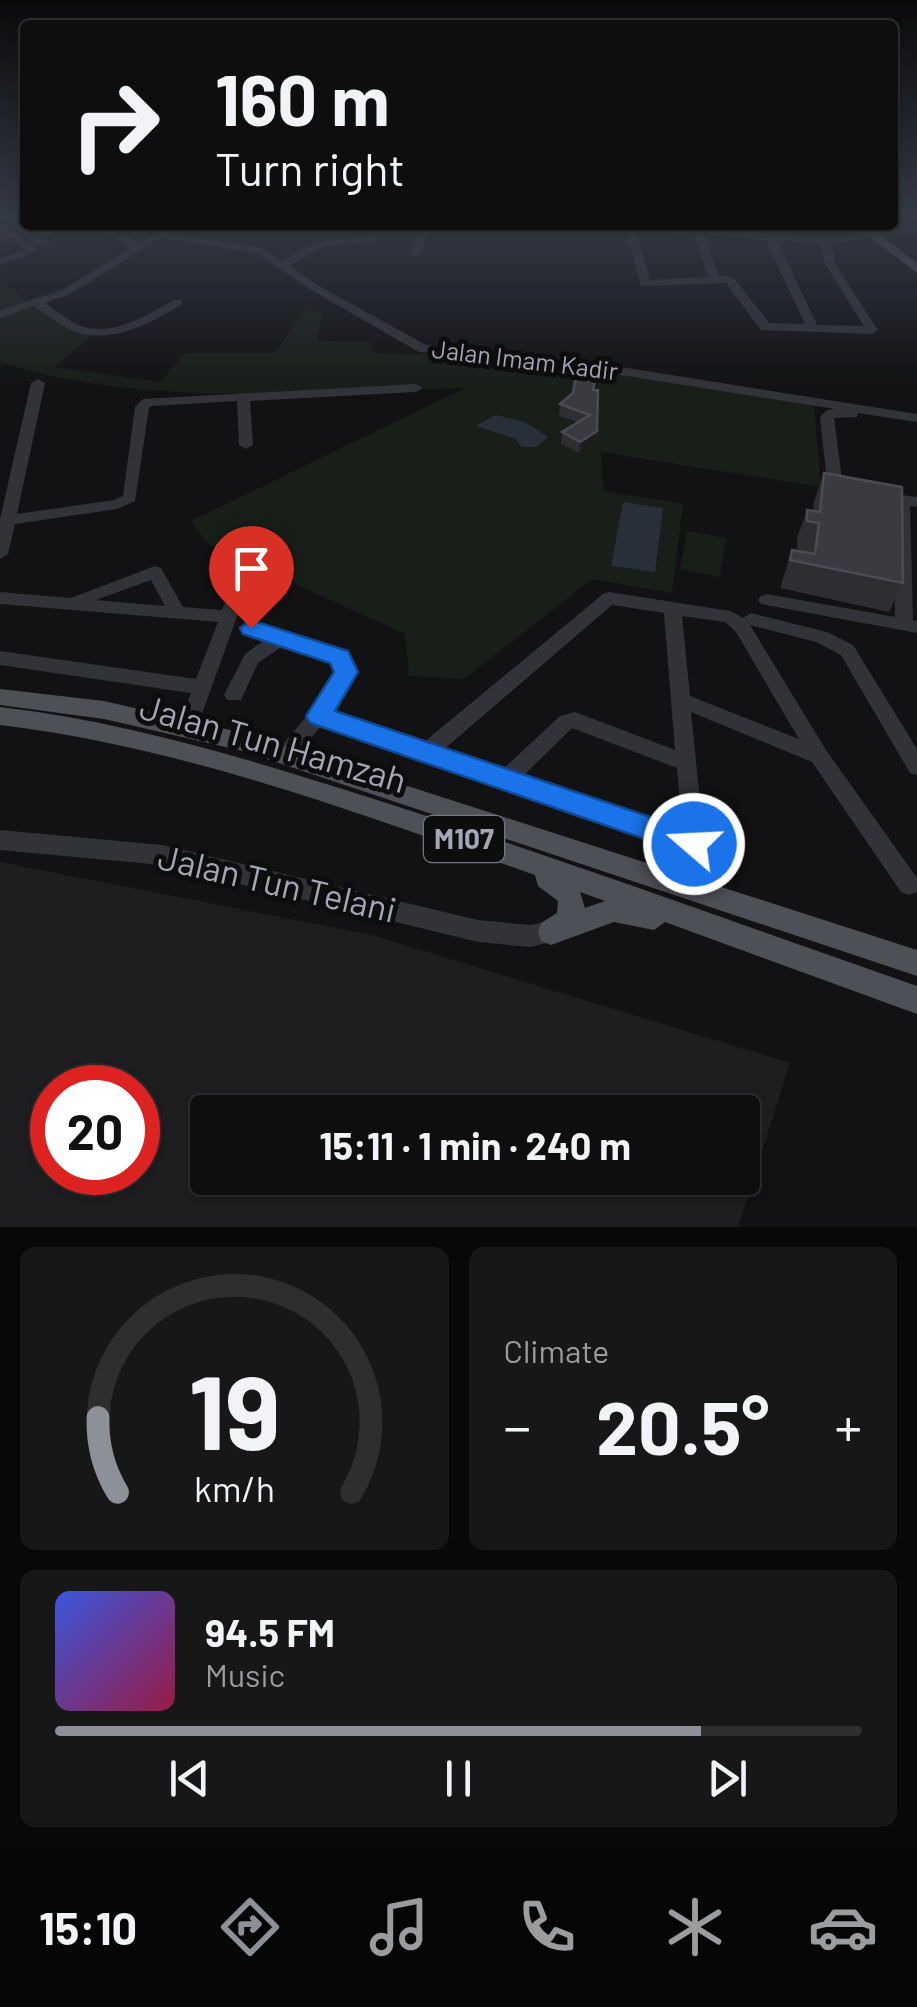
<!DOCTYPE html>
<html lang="en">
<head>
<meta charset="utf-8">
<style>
  :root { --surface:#0e0e0f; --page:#171718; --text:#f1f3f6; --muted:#9b9c9e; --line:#2e2e2f; --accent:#8c9099 }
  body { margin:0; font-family:Barlow,sans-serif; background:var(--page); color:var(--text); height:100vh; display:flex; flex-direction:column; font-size:38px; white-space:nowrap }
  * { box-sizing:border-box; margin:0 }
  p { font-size:32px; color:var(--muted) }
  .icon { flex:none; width:55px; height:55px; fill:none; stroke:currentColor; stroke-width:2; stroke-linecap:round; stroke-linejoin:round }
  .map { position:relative; height:1227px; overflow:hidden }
  .panel { display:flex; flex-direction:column; gap:20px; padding:20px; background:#080808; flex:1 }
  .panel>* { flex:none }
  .top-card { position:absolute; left:20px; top:20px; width:878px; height:210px; border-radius:10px; box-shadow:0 2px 8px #0004,0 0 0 2px var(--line); background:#0e0e0f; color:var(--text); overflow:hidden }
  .speed { position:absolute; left:30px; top:1065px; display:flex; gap:20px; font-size:50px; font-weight:700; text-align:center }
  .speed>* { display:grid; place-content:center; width:130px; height:130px; border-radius:50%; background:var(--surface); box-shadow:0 2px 8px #0004,0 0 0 2px var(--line); line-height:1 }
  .speed .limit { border:15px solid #d22; background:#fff; color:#111 }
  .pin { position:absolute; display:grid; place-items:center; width:85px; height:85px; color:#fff; margin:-102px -42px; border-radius:50% 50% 50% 0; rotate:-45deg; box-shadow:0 0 10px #0007 }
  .pin .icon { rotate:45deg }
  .me { position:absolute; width:110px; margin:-55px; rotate:289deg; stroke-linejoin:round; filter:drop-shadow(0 0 8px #0008) }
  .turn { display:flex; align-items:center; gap:35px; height:210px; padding:0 30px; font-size:45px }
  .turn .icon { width:130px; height:130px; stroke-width:2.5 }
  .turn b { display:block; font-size:70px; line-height:85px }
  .big { font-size:75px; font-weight:700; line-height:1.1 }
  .panel .card { flex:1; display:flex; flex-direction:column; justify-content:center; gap:15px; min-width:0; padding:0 35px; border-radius:15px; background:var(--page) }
  .panel .dial { align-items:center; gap:0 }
  .dial svg { height:260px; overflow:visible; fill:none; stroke:var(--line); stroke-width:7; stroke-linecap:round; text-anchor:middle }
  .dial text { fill:var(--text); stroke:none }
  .song { display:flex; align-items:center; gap:30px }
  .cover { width:120px; height:120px; border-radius:15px; background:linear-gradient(135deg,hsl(230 70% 55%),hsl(340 70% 35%)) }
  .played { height:10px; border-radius:5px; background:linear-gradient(90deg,var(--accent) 80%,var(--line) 80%) }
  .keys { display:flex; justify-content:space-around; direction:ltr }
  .heat { display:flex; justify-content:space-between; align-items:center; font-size:55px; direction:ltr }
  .panel .tiles { flex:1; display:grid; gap:20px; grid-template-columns:1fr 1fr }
  .card:last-child { grid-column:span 2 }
  .trip { position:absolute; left:190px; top:1095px; width:570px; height:100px; border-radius:10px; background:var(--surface); box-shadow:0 2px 8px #0004,0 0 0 2px var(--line); font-weight:700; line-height:100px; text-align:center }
  .tabs { display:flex; height:160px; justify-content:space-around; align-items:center; background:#060606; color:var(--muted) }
  .tabs .icon { width:70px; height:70px }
  .tabs .on { color:var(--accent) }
  .tabs b { font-size:45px; color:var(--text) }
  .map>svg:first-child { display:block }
  .built { fill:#1e1e21; fill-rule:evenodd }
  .green { fill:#181f19 }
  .water { fill:#272f38 }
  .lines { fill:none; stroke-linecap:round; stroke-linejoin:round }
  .minor { fill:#323339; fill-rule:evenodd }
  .major { fill:#4e5058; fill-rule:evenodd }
  .wall { fill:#2e2d32 }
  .shaded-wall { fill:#1d1d20 }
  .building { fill:#3a3a40; stroke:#4a4b53; stroke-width:2.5 }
  .route { fill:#1a73e8; stroke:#114b97; stroke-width:2.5 }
  .labels { text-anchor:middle; stroke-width:10; stroke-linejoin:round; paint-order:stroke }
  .far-street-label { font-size:25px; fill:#a2a6b6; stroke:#0d0d0e }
  .shield { fill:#0d0d0e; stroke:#757884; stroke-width:2.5 }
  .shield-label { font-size:28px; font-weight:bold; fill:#a2a6b6 }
  .near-street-label { font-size:35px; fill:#a2a6b6; stroke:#0d0d0e }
</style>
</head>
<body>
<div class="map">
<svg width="917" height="1227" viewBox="0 0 917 1227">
  <rect width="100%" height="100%" fill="#121214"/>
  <path class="built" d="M0 862 372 935 790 1063 738 1227H0ZM52 1088H138V1172H52ZM208 1112H742V1178H208Z"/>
  <g class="green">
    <path d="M0 282 75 332 94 334 54 367 160 382 185 353H275L305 310 323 313 317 341 370 342 373 353 490 356 595 370 598 398 597 369 814 404 821 487 601 452 603 491 683 504 672 593 592 579 464 679 409 676 405 634 208 544 191 521 465 388C311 391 150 409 0 362Z"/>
    <path d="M687 531 726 538 720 577 680 569Z"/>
  </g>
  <g class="water">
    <path d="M495 415 525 422 548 437 536 447H522L515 439 476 426Z"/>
    <path d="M623 502 663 508 655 572 611 566Z"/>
  </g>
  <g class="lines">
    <g class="minor">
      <path d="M0 222 37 248V252L0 265V258L25 249 0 230Z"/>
      <path d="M98 225H110L138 243 167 227 172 230 169 233 259 247 282 261 319 241 366 237 365 231 370 225H381L375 232V242L325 246 290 266 319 286 426 345 539 354 917 414V422L858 413 857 417 834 418 843 487 852 492C847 499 833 498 828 491L820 417 827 410 835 409 539 362 419 352 311 290 256 253 161 238 70 294 45 303C58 312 72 324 88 328 117 334 150 314 174 300H182V304C152 323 112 344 76 332 61 327 48 315 34 306L0 318V310L62 290 131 248Z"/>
      <path d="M420 225H430L420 254 415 257 410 254Z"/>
      <path d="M612 225 692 228 691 225H701L702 228 826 238 917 227V233L832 243 835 264 878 330 872 334 761 330 726 283 641 286 625 229ZM636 229 694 234 708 277 650 280ZM704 235 766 240 805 324 769 323 733 277 719 276ZM777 240 821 244 825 264 864 326 817 325Z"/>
      <path d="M38 379 45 383 17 514 114 500 123 496 135 407 143 399 416 384 423 388 416 392 250 401 253 445 246 449 239 445 237 401 152 406 149 408 135 501 117 509 15 524 8 554 0 559V519L31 383Z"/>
      <path d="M879 492 917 497V507L910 506 913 620 917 621V633L761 604 758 600 761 596 767 594 895 617 894 504 874 500 871 497Z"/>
      <path d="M155 566 161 568 183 607 222 610 238 571 244 569 252 575 195 733 188 735 181 733 178 727 191 693 0 665V651L196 679 218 622 0 604V592L71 598ZM151 580 165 606 96 600Z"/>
      <path d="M609 592 730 611 743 618 751 613 827 632 853 645 917 749V775L910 773 841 655 816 642 750 625 826 750 917 878V892L909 895 901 892 812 762 691 712 709 890 706 897 698 900 690 897 687 890 683 850 322 725 292 762 285 764 278 762 275 756 278 750 325 695 337 673 332 661 284 645 258 663 241 700H227L224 695 245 654 266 639 245 633 242 628 245 623 251 622 346 652 355 673 333 713 423 743 603 594ZM612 605 664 613 675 750 575 712 560 716 502 770 443 750ZM682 616 725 622 736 632 799 739 690 696ZM572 728 677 768 682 830 522 777Z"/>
      <path d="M0 830 162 845 478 920 530 925 551 921 559 924 563 932 559 940 530 947 478 942 162 865 0 850Z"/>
    </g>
    <g class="major">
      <path d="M854 225H867L917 263V273Z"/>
      <path d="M0 689 104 701 243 733 917 950V976L243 751 104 719 0 705Z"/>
      <path d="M0 707C129 722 251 760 374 799 556 857 736 923 917 986V1014L665 922 654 930 614 922 551 945 541 941 538 932 541 923 557 913 558 901 538 886 535 875C361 814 184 747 0 725ZM580 892 605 901 585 908Z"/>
    </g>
  </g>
  <g class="wall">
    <path d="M0 215H25L64 229 67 240 45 248 0 219Z"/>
    <path d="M593 390 597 431 595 443 579 453 561 444 562 432 578 422 559 416 560 404 573 393Z"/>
    <path d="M824 473 903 583 889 612 780 588 792 550 809 553 797 549V538L807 510 813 511 814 501Z"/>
  </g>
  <g class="shaded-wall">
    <path d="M64 229 67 240 45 248 42 236Z"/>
    <path d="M13 236 17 248 0 254V240Z"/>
    <path d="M597 431 595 443 579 453 580 442Z"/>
  </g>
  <g class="building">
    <path d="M8 215H25V225H58L64 229 42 236Z"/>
    <path d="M0 226 13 236 0 240Z"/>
    <path d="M575 380 595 381 593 390H598L597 431 580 442 562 432 590 415 560 404 573 393Z"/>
    <path d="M824 473 902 487 903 583 790 560 792 550 815 554 819 523 807 521V510L820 512Z"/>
  </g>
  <linearGradient id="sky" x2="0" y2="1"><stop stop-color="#0a0a0b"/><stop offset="0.56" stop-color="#333945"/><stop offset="1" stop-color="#333945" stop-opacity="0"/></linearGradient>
  <rect width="917" height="387" fill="url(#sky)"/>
  <path class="route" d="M251 620 348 651 358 672 335 711 704 835 708 844 704 853 694 856 310 723 306 716 334 672 330 663 243 634 240 628Z"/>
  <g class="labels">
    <g class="far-street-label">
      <text transform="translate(525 360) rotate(7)" y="9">Jalan Imam Kadir</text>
    </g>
    <rect class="shield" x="424" y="816" width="80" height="46" rx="8"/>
    <g class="shield-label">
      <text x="464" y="849">M107</text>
    </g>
    <g class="near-street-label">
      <text transform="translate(273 744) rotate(16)" y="12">Jalan Tun Hamzah</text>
      <text transform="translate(277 884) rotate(13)" y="12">Jalan Tun Telani</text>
    </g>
  </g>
</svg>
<div class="speed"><div class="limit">20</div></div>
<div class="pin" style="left:251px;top:628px;background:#d93025"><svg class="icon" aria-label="arrive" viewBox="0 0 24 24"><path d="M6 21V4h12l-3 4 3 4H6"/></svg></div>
<svg class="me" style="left:694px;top:844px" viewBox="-20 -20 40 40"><circle r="17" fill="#1a73e8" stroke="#fff" stroke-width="3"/><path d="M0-11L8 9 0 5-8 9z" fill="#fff"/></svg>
<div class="trip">15:11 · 1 min · 240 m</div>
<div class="top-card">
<div class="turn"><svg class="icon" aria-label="right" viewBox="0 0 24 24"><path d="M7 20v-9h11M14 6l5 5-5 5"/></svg><div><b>160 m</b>Turn right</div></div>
</div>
</div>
<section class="panel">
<div class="tiles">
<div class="card dial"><svg viewBox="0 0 100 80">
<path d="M14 69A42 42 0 1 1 86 69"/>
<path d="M14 69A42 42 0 0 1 8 46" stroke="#8c9099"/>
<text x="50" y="56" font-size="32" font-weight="700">19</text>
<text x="50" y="72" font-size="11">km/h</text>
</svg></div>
<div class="card"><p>Climate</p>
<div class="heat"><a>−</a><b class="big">20.5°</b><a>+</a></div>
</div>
<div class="card">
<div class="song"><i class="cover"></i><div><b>94.5 FM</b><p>Music</p></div></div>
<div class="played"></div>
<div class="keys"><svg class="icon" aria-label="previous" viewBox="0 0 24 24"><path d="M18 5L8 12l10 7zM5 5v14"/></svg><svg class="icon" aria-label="pause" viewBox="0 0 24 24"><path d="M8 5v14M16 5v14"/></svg><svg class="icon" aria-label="next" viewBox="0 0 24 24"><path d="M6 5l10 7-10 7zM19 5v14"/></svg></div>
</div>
</div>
</section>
<nav class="tabs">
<b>15:10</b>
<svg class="icon on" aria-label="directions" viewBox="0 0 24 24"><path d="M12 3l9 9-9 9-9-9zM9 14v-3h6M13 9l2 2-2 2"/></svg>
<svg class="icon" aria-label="music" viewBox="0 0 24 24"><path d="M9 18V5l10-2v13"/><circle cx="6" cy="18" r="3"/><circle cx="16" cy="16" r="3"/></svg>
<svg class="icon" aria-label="phone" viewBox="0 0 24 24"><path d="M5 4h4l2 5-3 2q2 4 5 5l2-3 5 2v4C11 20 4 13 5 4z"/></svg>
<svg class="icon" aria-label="climate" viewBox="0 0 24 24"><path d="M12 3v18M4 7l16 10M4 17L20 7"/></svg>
<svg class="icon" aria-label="car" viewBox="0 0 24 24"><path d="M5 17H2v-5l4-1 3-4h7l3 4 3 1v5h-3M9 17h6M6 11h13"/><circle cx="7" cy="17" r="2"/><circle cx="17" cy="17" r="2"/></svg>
</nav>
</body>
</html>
